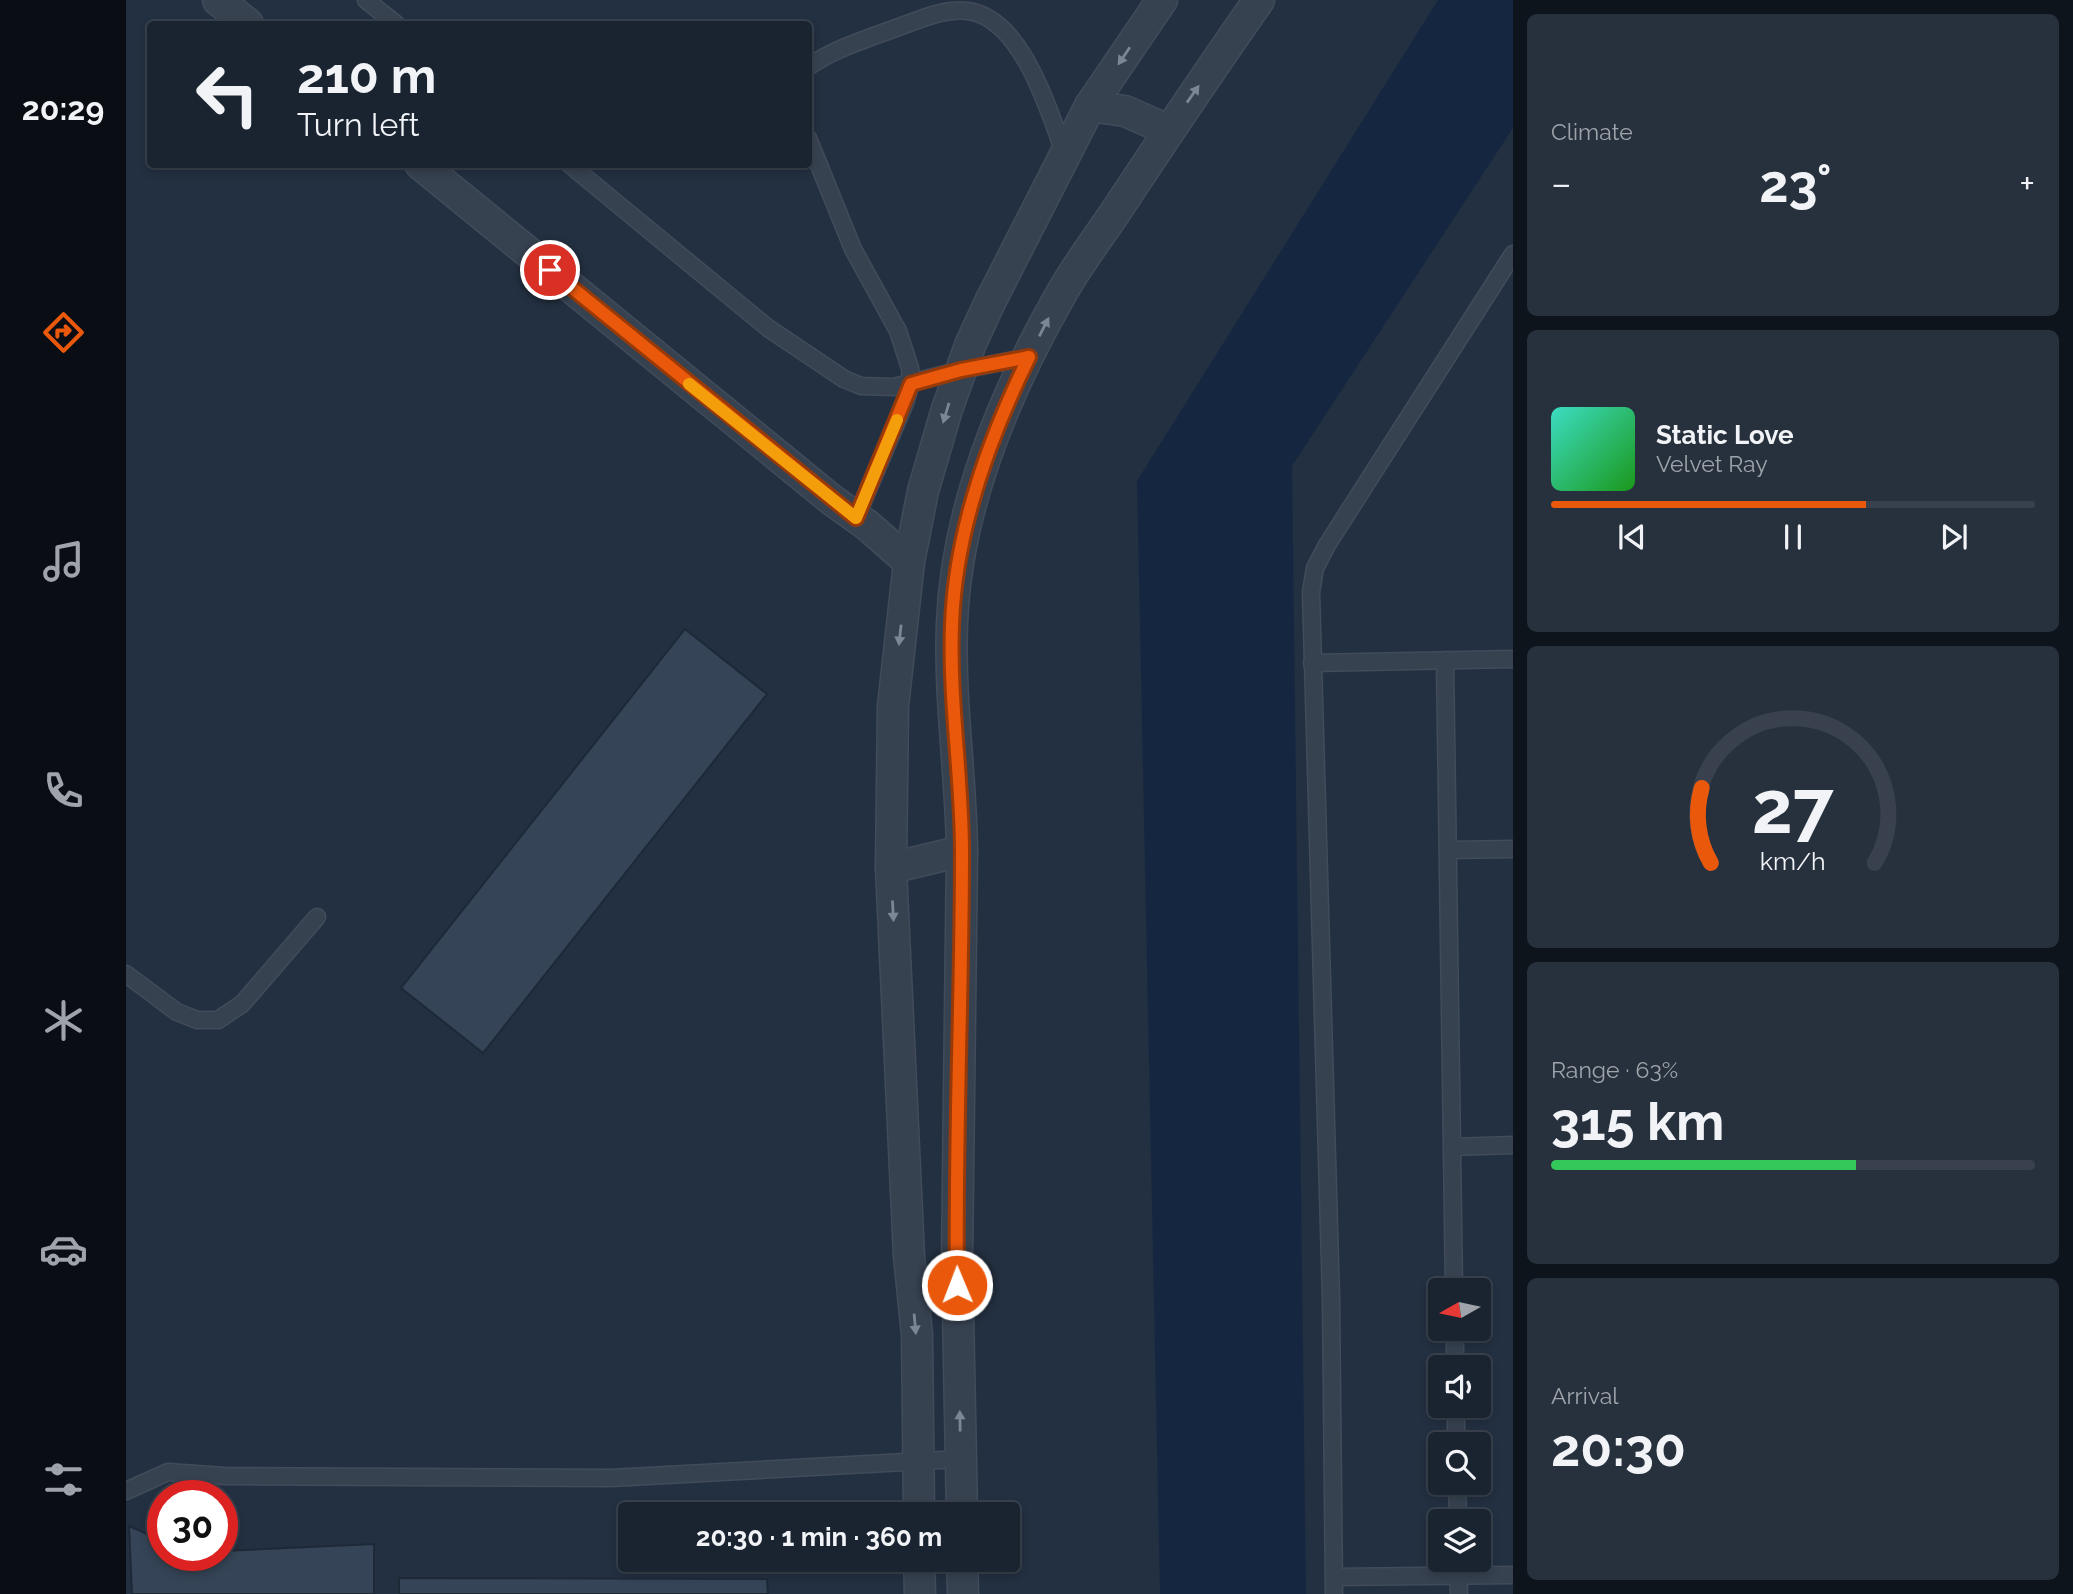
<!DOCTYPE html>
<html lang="en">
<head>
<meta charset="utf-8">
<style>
  :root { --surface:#1a2431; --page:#27303d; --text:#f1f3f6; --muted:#9fa4ab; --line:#38414d; --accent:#ea580c }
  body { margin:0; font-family:Raleway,sans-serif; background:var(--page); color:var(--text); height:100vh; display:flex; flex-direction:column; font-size:26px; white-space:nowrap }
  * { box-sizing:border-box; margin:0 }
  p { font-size:23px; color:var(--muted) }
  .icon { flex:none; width:38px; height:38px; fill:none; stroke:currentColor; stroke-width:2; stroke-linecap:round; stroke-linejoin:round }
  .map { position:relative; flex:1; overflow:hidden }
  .drawer { display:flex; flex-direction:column; gap:14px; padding:14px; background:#0e141b; width:560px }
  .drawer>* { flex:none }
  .top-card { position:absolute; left:21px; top:21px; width:665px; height:147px; border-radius:7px; box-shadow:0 4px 10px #0003,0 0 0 2px var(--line); background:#1a2431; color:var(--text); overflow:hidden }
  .needle { width:46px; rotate:261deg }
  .fabs { position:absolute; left:1302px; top:1278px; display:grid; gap:14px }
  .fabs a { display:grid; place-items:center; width:63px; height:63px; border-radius:7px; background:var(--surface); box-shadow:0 4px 10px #0003,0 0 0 2px var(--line); font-size:35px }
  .speed { position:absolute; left:21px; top:1480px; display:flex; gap:14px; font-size:35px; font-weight:700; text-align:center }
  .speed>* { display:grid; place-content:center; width:91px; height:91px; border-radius:50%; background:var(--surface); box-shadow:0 4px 10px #0003,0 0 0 2px var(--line); line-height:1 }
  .speed .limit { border:10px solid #d22; background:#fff; color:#111 }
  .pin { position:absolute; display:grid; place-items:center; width:60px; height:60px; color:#fff; margin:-30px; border:4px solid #fff; border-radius:50%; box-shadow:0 2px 7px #0007 }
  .me { position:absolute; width:77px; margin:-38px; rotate:359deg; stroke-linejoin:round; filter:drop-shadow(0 0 5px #0008) }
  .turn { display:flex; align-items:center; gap:24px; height:147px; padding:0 35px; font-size:32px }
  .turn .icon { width:91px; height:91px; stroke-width:2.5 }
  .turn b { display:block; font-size:49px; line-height:60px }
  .big { font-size:52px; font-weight:700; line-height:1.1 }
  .drawer .widget { flex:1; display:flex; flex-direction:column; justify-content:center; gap:10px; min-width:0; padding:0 24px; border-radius:10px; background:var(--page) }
  .drawer .dial { align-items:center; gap:0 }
  .dial svg { height:182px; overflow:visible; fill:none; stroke:var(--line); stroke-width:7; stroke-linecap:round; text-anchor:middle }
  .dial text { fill:var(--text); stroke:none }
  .song { display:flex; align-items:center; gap:21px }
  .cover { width:84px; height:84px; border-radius:10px; background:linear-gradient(135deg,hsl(170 70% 55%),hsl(120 70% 35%)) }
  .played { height:7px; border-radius:4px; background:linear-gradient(90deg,var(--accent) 65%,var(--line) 65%) }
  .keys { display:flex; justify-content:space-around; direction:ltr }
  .heat { display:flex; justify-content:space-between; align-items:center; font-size:38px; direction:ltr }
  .charge { height:10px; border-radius:5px; background:linear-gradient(90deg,#34c759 63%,var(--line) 0) }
  .trip { position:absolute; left:492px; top:1502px; width:402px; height:70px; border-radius:7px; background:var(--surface); box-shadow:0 4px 10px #0003,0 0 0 2px var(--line); font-weight:700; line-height:70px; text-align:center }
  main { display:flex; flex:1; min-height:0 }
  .dock { display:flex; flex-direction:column; width:126px; justify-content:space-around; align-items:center; background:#0a0e14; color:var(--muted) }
  .dock .icon { width:49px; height:49px }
  .dock .current { color:var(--accent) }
  .dock b { font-size:32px; color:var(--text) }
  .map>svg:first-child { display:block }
  .water { fill:#152740 }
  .building { fill:#354457; stroke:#1e2938; stroke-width:2 }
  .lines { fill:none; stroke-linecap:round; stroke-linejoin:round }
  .service-casing { stroke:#414b5a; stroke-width:19 }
  .minor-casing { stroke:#414b5a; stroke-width:33 }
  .service { stroke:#374251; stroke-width:16 }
  .minor { stroke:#374251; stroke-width:30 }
  .oneway { fill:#7c8694 }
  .route-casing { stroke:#983908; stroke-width:18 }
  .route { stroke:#ea580c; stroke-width:12 }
  .slow { stroke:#f59e0b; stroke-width:12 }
</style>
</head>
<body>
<main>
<nav class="dock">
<b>20:29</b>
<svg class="icon current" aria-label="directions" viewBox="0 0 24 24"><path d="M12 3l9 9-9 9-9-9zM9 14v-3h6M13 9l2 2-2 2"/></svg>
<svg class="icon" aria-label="music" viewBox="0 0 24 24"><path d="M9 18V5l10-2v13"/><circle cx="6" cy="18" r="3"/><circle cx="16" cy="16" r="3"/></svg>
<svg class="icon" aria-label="phone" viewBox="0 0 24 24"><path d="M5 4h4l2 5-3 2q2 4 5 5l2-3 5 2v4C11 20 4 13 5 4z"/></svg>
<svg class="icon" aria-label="climate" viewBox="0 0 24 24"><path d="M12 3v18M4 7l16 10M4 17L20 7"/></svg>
<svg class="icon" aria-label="car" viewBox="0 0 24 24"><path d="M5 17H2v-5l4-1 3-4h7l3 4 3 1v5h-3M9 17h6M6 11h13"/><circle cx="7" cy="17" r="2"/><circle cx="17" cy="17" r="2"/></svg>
<svg class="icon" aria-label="filters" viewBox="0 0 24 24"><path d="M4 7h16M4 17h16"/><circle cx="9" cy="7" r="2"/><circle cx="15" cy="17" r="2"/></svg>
</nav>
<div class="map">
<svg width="1387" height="1594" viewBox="0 0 1387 1594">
  <rect width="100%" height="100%" fill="#233041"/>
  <path class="water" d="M1312 0H1387V128L1166 466 1180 1594H1034L1011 481Z"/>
  <g class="building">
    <path d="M559 629 641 694 357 1053 275 988Z"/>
    <path d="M3 1526 37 1541V1556H96V1551L248 1544V1594H6Z"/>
    <path d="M273 1578 641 1579 642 1594H273Z"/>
  </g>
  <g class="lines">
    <g class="service-casing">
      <g id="service">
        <path d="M240 0 270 24"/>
        <path d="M682 67C708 49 740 39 770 28 793 20 817 8 842 11 896 18 923 111 939 155"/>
        <path d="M682 138 727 249 772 331 784 368 785 384 779 403 730 518"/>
        <path d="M443 164 642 328 718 379 735 386 768 387 835 370 903 357"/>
        <path d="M1319 660 1328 1290"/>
        <path d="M1186 663 1387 659"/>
        <path d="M1323 850 1387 849"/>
        <path d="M0 974 51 1012 71 1020H92L116 1004 191 917"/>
        <path d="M1326 1147 1387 1145"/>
        <path d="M1329 1328V1367"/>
        <path d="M1330 1405V1444"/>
        <path d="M1331 1482 1332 1521"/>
        <path d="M0 1491 42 1472 98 1476 485 1478 835 1459"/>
        <path d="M1332 1559 1333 1594"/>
        <path d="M1208 1577 1387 1575"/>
        <path d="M1208 1594 1205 1299 1185 592 1189 568 1201 545 1387 254"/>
      </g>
    </g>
    <g class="minor-casing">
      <g id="minor">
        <path d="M92 0 122 24"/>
        <path d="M964 106 999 111 1042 130"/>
        <path d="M294 164 706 500 741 525 783 562"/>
        <path d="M765 868 836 851"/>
        <path d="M793 1514 791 1335 783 1256 765 868 767 706 783 562 797 491 821 409 845 343 864 302 964 106 1036 0"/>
        <path d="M836 1514 831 1260 836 851C835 775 823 699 826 624 830 508 878 394 935 294 953 262 976 233 996 202 1041 134 1086 67 1133 0"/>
        <path d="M793 1559 794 1594"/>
        <path d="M836 1559 837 1594"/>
      </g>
    </g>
    <use href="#service" class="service"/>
    <use href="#minor" class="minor"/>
  </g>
  <defs><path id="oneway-solid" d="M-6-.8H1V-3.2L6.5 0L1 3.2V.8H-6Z" transform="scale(1.75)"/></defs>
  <g class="oneway">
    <use href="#oneway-solid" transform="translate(998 56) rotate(124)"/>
    <use href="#oneway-solid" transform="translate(1067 94) rotate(-55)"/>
    <use href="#oneway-solid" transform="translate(918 327) rotate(-63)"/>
    <use href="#oneway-solid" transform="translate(820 413) rotate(107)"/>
    <use href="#oneway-solid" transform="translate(774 635) rotate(96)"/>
    <use href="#oneway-solid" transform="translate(767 911) rotate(87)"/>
    <use href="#oneway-solid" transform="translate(789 1324) rotate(85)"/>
    <use href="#oneway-solid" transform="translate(834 1421) rotate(-91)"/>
  </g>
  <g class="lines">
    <g class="route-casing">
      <path id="route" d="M424 270 730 518 785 384 835 370 903 357C862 440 829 532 826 625 823 700 836 776 836 852 836 996 829 1140 831 1285"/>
    </g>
    <use href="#route" class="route"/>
    <path class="slow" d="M563 384 730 518 771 420"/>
  </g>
</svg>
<div class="fabs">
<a><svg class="needle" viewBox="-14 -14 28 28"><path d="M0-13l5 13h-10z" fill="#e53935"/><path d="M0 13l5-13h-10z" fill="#9fa4ab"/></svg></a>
<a><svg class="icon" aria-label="sound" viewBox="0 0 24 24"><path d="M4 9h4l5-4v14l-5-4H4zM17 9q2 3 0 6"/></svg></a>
<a><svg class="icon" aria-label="search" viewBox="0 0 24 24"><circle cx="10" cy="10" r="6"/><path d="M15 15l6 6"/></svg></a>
<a><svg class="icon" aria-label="layers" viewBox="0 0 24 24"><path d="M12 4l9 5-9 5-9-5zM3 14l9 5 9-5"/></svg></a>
</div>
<div class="speed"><div class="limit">30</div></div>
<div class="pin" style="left:424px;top:270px;background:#d93025"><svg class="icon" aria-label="arrive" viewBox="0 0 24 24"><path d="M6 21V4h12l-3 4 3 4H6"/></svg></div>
<svg class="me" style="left:831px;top:1285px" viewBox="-20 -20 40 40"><circle r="17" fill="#ea580c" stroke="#fff" stroke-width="3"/><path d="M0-11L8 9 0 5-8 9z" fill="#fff"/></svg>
<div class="trip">20:30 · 1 min · 360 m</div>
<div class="top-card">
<div class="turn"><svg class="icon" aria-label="left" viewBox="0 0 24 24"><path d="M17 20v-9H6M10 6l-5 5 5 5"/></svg><div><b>210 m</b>Turn left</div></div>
</div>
</div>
<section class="drawer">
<div class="widget"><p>Climate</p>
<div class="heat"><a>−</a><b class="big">23°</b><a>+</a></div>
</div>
<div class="widget">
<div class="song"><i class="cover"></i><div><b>Static Love</b><p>Velvet Ray</p></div></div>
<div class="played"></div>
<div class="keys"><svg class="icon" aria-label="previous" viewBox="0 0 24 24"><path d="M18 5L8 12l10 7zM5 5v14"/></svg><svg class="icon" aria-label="pause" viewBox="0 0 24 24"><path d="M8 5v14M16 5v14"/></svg><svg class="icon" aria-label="next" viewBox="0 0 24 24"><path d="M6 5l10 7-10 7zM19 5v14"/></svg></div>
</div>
<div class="widget dial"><svg viewBox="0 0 100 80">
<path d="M14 69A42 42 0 1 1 86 69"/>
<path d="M14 69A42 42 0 0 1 10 36" stroke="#ea580c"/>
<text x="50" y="56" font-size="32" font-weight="700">27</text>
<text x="50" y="72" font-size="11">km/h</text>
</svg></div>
<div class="widget"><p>Range · 63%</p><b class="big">315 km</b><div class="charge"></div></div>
<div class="widget"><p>Arrival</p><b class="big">20:30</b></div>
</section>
</main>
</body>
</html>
